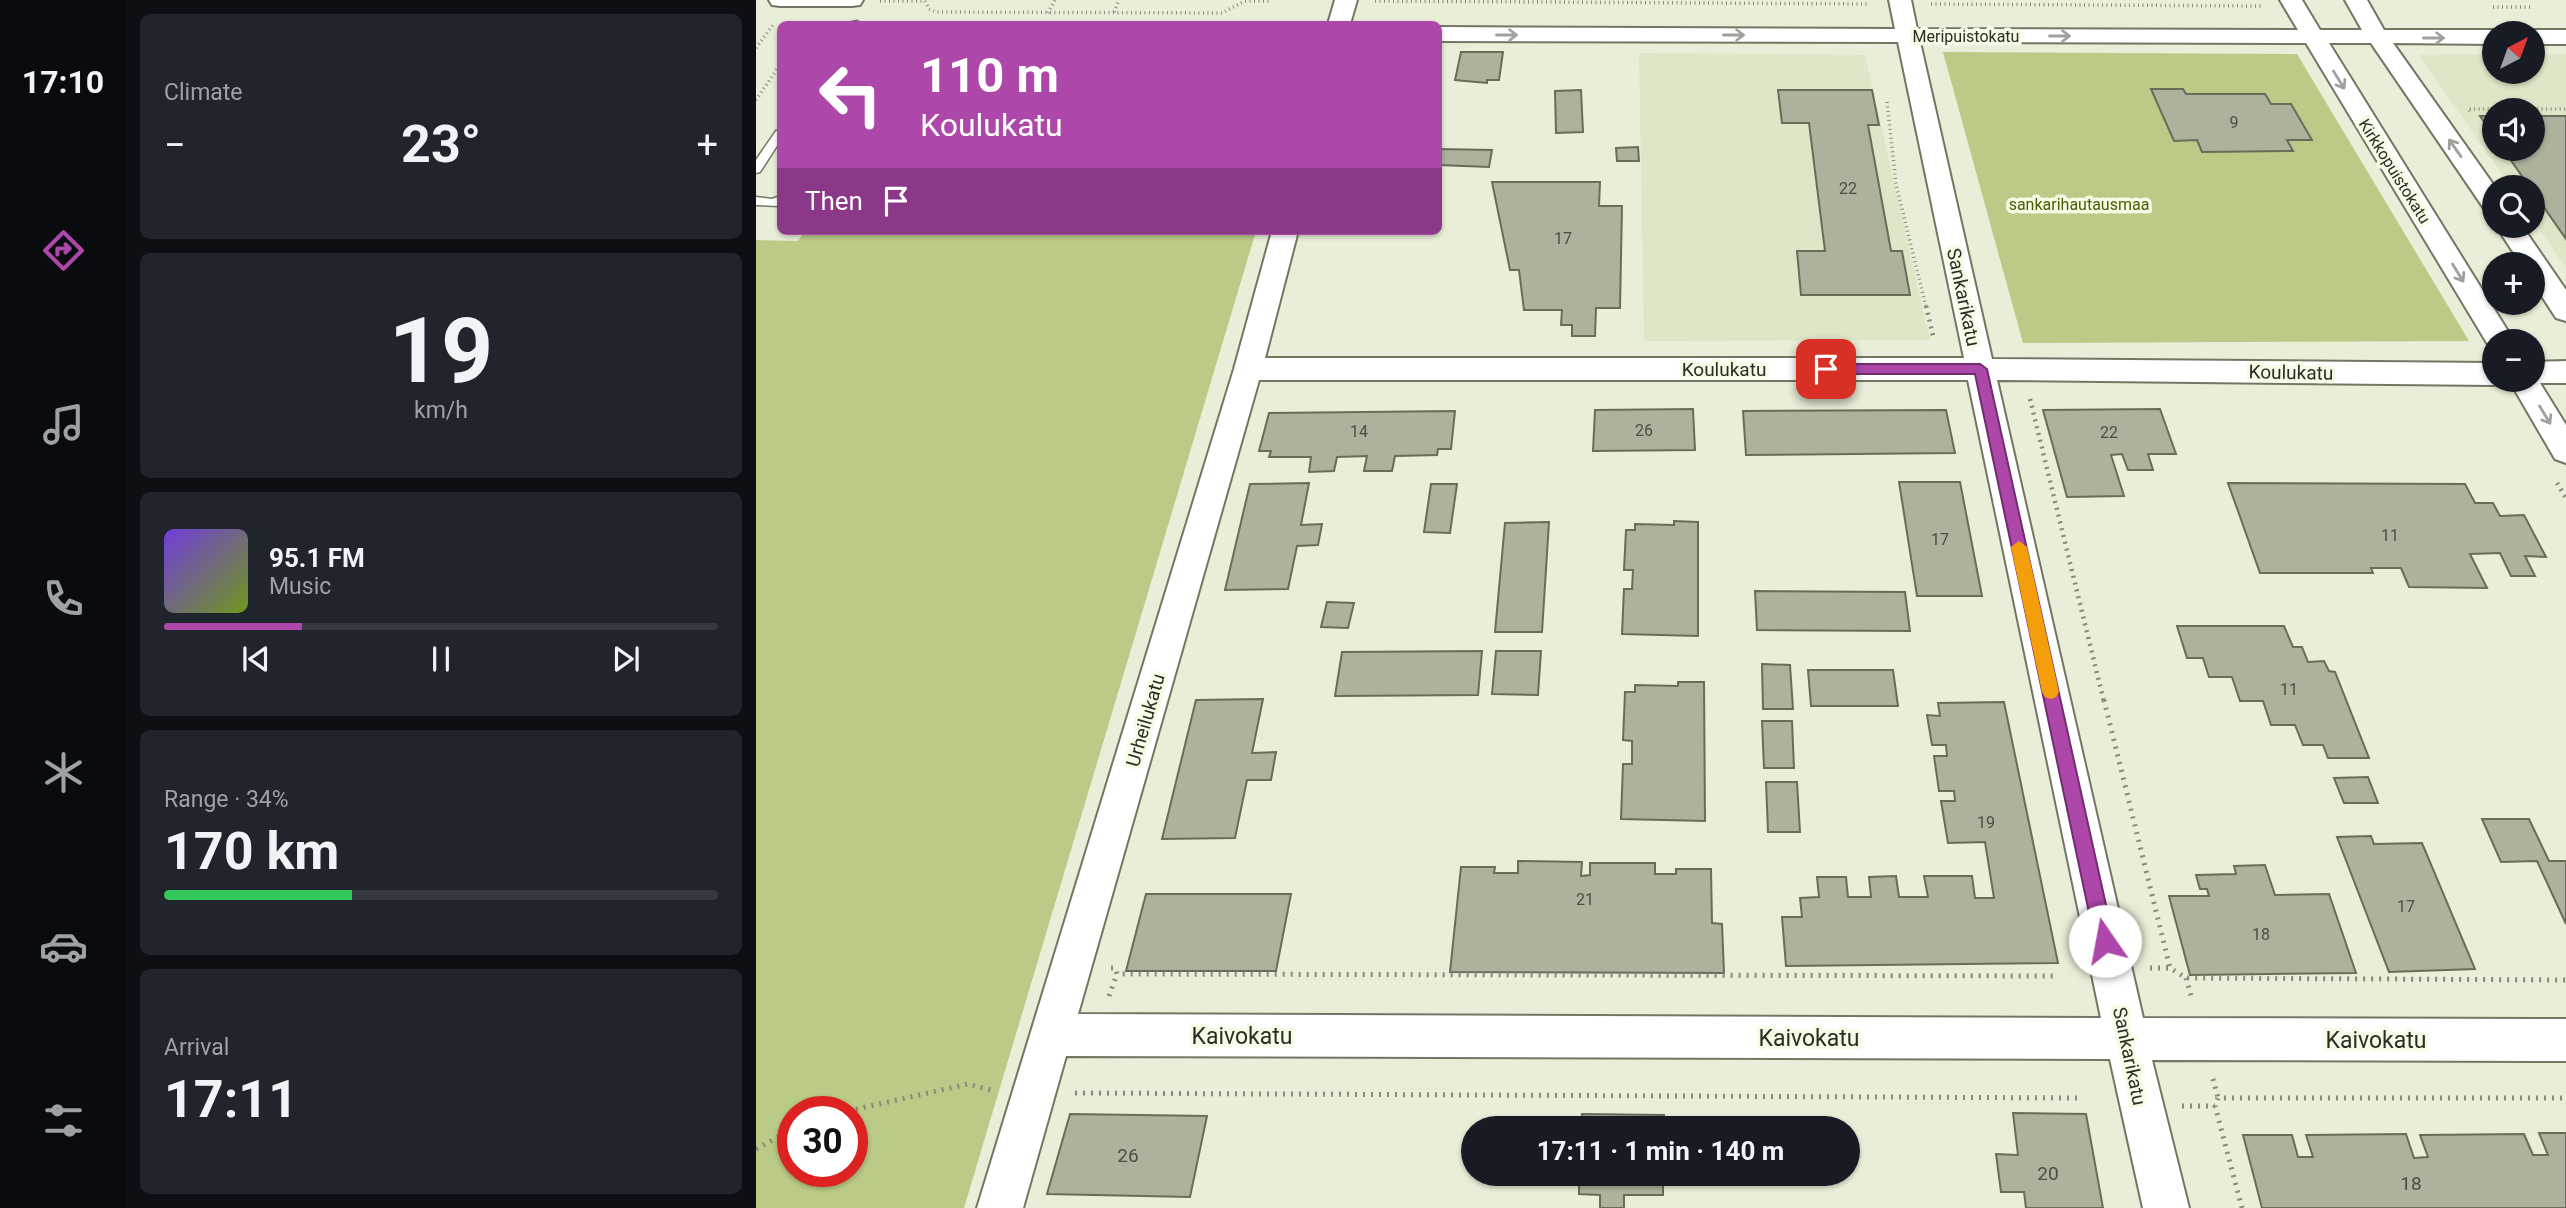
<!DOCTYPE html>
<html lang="en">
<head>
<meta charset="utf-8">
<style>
  :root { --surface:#171b24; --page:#20242c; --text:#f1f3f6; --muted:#9ea1a6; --line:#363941; --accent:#ae47aa }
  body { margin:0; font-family:Roboto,sans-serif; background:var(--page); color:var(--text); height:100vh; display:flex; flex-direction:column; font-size:26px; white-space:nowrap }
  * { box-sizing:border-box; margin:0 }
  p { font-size:23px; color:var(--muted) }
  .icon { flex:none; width:38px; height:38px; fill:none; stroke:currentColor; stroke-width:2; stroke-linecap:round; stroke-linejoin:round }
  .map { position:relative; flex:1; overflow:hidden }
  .sheet { display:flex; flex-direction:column; gap:14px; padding:14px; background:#0d0f14; width:630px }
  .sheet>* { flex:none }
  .top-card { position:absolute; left:21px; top:21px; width:665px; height:214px; border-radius:10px; box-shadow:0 2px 5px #0004; background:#ae47aa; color:#fff; overflow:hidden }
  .needle { width:46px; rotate:41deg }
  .buttons { position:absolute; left:1726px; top:21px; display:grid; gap:14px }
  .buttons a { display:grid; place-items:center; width:63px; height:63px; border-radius:50%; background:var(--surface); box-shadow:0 2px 5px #0004; font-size:35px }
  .speed { position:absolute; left:21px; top:1096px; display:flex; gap:14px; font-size:35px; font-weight:700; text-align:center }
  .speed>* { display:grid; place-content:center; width:91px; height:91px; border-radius:50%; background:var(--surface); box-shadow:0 2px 5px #0004; line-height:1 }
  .speed .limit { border:10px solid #d22; background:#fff; color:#111 }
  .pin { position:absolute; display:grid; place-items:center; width:60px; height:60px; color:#fff; margin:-30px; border-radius:14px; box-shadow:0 4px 10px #0006 }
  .me { position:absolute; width:77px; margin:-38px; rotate:348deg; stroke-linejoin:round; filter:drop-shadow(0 0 5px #0008) }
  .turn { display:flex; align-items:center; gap:24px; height:147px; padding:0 28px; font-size:32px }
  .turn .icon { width:91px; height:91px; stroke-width:2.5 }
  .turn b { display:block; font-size:49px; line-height:60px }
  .then { display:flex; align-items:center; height:66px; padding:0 28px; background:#0003; gap:14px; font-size:26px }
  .big { font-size:52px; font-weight:700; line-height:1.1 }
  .sheet .widget { flex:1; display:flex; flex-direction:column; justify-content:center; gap:10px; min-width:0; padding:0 24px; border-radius:10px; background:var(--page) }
  .sheet .dial { align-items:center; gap:0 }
  .dial b { font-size:91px; line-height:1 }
  .song { display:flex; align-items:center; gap:21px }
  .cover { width:84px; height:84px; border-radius:10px; background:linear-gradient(135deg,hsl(260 70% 55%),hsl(80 70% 35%)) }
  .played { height:7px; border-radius:4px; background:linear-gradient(90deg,var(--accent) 25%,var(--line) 25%) }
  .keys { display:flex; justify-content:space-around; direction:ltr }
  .heat { display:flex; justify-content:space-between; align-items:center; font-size:38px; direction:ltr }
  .charge { height:10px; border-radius:5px; background:linear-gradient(90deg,#34c759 34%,var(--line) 0) }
  .trip { position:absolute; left:705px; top:1116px; width:399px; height:70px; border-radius:35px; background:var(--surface); box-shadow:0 2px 5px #0004; font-weight:700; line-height:70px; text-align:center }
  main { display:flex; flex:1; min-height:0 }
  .tabs { display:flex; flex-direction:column; width:126px; justify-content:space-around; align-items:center; background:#090b0e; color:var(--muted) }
  .tabs .icon { width:49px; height:49px }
  .tabs .on { color:var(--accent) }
  .tabs b { font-size:32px; color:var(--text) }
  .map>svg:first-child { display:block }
  .built { fill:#dde6c7; fill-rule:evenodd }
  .green { fill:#baca87; fill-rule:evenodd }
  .building { fill:#acb29c; stroke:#686d59; stroke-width:2 }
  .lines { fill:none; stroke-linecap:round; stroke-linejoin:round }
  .lane-casing { stroke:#727763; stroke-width:3 }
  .street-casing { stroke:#727763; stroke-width:4 }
  .path-far2 { stroke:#878b7c; stroke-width:3.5; stroke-dasharray:1 3.5; stroke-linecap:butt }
  .path-far1 { stroke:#878b7c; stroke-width:4.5; stroke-dasharray:2 5; stroke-linecap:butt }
  .path { stroke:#878b7c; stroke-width:5; stroke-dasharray:2 6; stroke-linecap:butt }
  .lane { fill:#fff; fill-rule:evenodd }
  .street { fill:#fff; fill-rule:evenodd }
  .oneway { stroke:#a0a09d }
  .route { fill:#ae47aa; stroke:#712e6e; stroke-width:2 }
  .slow { fill:#f59e0b }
  .labels { text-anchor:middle; stroke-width:7; stroke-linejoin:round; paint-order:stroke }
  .far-street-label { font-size:16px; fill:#2b2d25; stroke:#f5fce5 }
  .number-label { font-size:16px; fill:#4b4e43 }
  .far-park-label { font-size:16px; fill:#4d5b06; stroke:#f5fce5 }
  .street-label { font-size:19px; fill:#2b2d25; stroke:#f5fce5 }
  .near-number-label { font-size:19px; fill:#4b4e43 }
  .near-street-label { font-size:23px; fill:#2b2d25; stroke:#f5fce5 }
</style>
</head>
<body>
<main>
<nav class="tabs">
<b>17:10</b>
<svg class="icon on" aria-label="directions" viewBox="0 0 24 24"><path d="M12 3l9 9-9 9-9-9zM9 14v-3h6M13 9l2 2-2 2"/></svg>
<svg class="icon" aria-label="music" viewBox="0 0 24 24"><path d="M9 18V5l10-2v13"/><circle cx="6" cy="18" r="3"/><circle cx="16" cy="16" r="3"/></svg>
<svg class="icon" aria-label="phone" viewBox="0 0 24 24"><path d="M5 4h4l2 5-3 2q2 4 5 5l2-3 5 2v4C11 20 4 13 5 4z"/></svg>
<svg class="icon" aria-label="climate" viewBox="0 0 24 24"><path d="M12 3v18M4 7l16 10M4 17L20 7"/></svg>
<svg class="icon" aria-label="car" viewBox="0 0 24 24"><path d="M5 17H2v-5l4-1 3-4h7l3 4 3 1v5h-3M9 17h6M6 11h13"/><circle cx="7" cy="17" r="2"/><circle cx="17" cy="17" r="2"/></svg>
<svg class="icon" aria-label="filters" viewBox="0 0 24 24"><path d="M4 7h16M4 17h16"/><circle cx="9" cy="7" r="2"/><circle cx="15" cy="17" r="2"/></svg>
</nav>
<section class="sheet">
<div class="widget"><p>Climate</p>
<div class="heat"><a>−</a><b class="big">23°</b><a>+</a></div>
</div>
<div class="widget dial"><b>19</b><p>km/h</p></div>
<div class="widget">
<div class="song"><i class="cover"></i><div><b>95.1 FM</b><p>Music</p></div></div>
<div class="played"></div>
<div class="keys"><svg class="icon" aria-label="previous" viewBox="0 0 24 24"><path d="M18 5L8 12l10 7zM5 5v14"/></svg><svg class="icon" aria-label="pause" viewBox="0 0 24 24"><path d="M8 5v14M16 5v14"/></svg><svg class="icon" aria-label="next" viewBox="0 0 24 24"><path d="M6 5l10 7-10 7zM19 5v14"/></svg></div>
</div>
<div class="widget"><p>Range · 34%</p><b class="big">170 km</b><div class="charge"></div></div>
<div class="widget"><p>Arrival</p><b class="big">17:11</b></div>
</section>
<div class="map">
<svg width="1810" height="1208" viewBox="0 0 1810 1208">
  <rect width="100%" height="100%" fill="#e8eed8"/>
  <g class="built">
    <path d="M883 53 1109 55 1174 340 888 341Z"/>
    <path d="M1738 54V72H1776V54H1810V268L1776 219V187H1755L1663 55ZM1738 110H1776V149H1738Z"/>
  </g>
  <g class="green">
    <path d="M1187 52 1541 54 1713 341 1267 343Z"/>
    <path d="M49 231H500L208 1208H0V240L42 241ZM37 1111H96V1171H37Z"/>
  </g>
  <g class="building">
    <path d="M705 52H747L743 80H731V83L699 80Z"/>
    <path d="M1395 89H1427L1430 94H1509L1515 104H1535L1556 140H1531L1537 151 1446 152 1441 140 1418 141Z"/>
    <path d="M825 90 827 132 800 133 799 91Z"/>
    <path d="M1022 90H1116L1123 125H1112L1135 251H1146L1154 295H1045L1041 251H1069L1053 123H1026Z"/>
    <path d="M1724 116H1738V136Z"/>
    <path d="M1776 116H1810V239L1747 149H1776Z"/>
    <path d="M882 147 883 161H861L860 148Z"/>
    <path d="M682 149 736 150 733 167 682 165Z"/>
    <path d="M736 182H844L843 206H866L864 308H840L839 336H816V325H805L806 310H768L763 270H754Z"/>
    <path d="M937 409 939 450 837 451 839 410Z"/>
    <path d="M1404 409 1420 454H1392L1397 470H1372L1366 454 1355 455 1368 496 1311 497 1287 410Z"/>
    <path d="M1190 410 1199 453 990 455 987 411Z"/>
    <path d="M699 411 695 449H682L681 455 639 456 636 471H608L611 456 581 457 578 471 553 472 555 457H513L515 451H503L513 413Z"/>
    <path d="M1143 482H1204L1226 596H1161Z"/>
    <path d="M553 483 545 525 566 524 562 545 541 546 532 589 469 590 494 484Z"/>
    <path d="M1472 483 1709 484 1719 503H1737L1744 516 1768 515 1790 557 1769 556 1779 576H1755L1744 553 1714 554 1731 588 1653 587 1645 568H1615L1617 573H1504Z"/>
    <path d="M675 484H701L694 533 668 532Z"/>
    <path d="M918 521 942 522V636L866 634 868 589H876L877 570H868L870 530H879V524L918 525Z"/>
    <path d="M793 522 786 632H739L749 523Z"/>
    <path d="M999 591 1149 592 1154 631 1001 630Z"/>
    <path d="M571 602 598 603 592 628 565 627Z"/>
    <path d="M1421 626H1528L1537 647H1546L1552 662 1568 661 1573 671 1579 672 1613 758H1572L1567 745H1547L1539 725H1515L1507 701H1484L1476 677H1453L1447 658H1431Z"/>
    <path d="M726 651 722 695 579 696 586 652Z"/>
    <path d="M740 651H785L782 695 736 694Z"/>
    <path d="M1006 664 1034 665 1037 709H1007Z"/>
    <path d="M1052 670H1137L1142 706H1055Z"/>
    <path d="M922 682H948L949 821 865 819 867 764H876V741L867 740 869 692H879V685L922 686Z"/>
    <path d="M507 699 496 753 520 752 515 780H491L479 838 406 839 440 700Z"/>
    <path d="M1248 702 1302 963 1030 966 1026 917H1046L1044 898 1063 897 1061 877H1090L1092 897H1115L1113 877 1140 876 1143 897H1172L1168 876H1216L1219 898H1238L1229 842 1192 843 1185 801H1199L1198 791H1183L1178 756H1191L1190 745H1176L1171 715 1184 716 1182 703Z"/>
    <path d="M1006 721H1036L1038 768H1008Z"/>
    <path d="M1612 777 1622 803H1588L1578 778Z"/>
    <path d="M1010 782H1041L1044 832H1012Z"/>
    <path d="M1726 819H1773L1793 861H1810V924L1781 861 1745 862Z"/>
    <path d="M1615 836 1618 844 1666 843 1719 969 1633 972 1581 837Z"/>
    <path d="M762 861 826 862 825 876 834 875V863H899V874H920V869H955L956 923 966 924 968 973 694 972 705 867H739L738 873H762Z"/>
    <path d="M1509 865 1519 895 1573 894 1600 973 1434 975 1413 896H1453L1451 889H1444L1440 875 1480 874 1478 866Z"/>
    <path d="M390 894H535L520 971H370Z"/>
    <path d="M1257 1113 1330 1114 1347 1208H1270L1268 1192H1245L1240 1154 1262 1155Z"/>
    <path d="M314 1114 451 1116 434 1197 291 1194Z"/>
    <path d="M826 1114 908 1115V1129H825Z"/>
    <path d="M1783 1133H1810V1208H1506L1487 1135H1536L1542 1157H1557L1550 1135 1650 1134 1658 1158 1672 1157 1664 1135 1768 1134 1777 1155H1792Z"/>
    <path d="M823 1174H907V1195H868V1208H844V1195L823 1194Z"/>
  </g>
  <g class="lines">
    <g class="lane-casing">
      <g id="lane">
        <path d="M101 21 106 24H95L96 22Z"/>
        <path d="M24 130V141L4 172 0 173V160L20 131Z"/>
        <path d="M24 196V205L22 206 0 205V197L16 199Z"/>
      </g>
    </g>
    <g class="street-casing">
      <g id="street">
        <path d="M13 0H107L104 5 96 6H24L16 5Z"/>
        <path d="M579 0H601L594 24H572Z"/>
        <path d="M1133 0H1155L1161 29 1542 30 1524 0H1546L1564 30H1606L1589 0H1611L1628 30H1738L1746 33H1738V44L1637 43 1739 187 1738 212 1729 210 1615 43H1573L1758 341H1738V349L1734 348 1550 43 1164 42 1236 359 1738 363V380H1749L1738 385 1241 380 1387 1018 1810 1019V1061L1396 1060 1433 1208H1387L1354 1059 310 1056 267 1208H221L478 369 516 231H542L509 358H1208L1142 42 682 41V27L1139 29ZM503 380H1212L1345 1018 322 1014Z"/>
        <path d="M1776 30H1810V44H1776V33H1768Z"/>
        <path d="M1740 226H1766L1810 290V321L1800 318 1776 281V264H1765Z"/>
        <path d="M1810 361V383H1784L1810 425V463L1799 459 1753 380H1776V362Z"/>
      </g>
    </g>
    <g class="path-far2">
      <path d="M124 1H169L173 9 180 12 466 13 489 1"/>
      <path d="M489 1H514"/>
      <path d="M619 1 1111 4"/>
      <path d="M1175 4 1506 6"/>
      <path d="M1737 7H1777"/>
      <path d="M358 12 363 0"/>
      <path d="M292 13 299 0"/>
      <path d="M0 48 17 25"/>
      <path d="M0 100 24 65"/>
      <path d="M1131 102 1140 184 1170 307"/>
      <path d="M1714 111 1712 109H1810"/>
      <path d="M1758 176 1766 187"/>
      <path d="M1776 203 1784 214"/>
    </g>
    <g class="path-far1">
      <path d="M1170 306 1178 340"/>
      <path d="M1274 399 1348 702"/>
      <path d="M1801 483 1810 498"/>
    </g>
    <g class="path">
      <path d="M1348 700 1414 968 1430 978 1810 980"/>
      <path d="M355 968H359L361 974 1302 976"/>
      <path d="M1394 968H1414"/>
      <path d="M1430 978 1436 999"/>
      <path d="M353 996 361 974"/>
      <path d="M1457 1079 1462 1098"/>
      <path d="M319 1093 1323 1098"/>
      <path d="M1426 1106H1459"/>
      <path d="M92 1111 212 1084 238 1091"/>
      <path d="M0 1149 37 1129"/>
      <path d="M1486 1208 1459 1106 1462 1098H1810"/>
    </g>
    <use href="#lane" class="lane"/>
    <use href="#street" class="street"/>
  </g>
  <defs><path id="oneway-shaft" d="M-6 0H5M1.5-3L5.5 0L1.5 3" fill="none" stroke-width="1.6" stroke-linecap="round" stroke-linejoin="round" transform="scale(1.75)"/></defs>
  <g class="oneway">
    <use href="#oneway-shaft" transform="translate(751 35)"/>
    <use href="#oneway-shaft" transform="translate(978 35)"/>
    <use href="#oneway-shaft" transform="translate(1304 36)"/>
    <use href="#oneway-shaft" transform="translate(1678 38)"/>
    <use href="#oneway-shaft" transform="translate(1583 80) rotate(58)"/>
    <use href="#oneway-shaft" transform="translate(1699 148) rotate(-125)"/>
    <use href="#oneway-shaft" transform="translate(1702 273) rotate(58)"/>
    <use href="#oneway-shaft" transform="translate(1789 415) rotate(59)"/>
  </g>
  <path class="route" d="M1070 364H1224L1231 369 1358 941 1356 948 1349 951 1342 948 1339 941 1219 374H1070L1063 369Z"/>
  <path class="slow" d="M1263 541 1271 547 1303 692 1300 697 1295 699 1289 697 1286 692 1255 547Z"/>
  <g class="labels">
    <g class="far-street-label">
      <text x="1210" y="42">Meripuistokatu</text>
      <text transform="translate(1639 171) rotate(58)" y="6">Kirkkopuistokatu</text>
    </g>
    <g class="number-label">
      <text x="1478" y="128">9</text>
      <text x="1092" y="194">22</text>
      <text x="807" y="244">17</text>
      <text x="888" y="436">26</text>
      <text x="603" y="437">14</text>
      <text x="1353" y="438">22</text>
      <text x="1634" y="541">11</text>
      <text x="1184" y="545">17</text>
      <text x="1533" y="695">11</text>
      <text x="1230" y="828">19</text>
      <text x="829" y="905">21</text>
      <text x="1650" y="912">17</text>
      <text x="1505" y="940">18</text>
    </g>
    <g class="far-park-label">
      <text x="1323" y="210">sankarihautausmaa</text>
    </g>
    <g class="street-label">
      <text transform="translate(1208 297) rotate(78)" y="7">Sankarikatu</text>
      <text x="968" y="376">Koulukatu</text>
      <text transform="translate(1535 372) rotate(1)" y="7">Koulukatu</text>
      <text transform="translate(389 720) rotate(-74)" y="7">Urheilukatu</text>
      <text transform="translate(1374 1056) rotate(78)" y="7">Sankarikatu</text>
    </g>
    <g class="near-number-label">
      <text x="372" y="1162">26</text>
      <text x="1292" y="1180">20</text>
      <text x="1655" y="1190">18</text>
    </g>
    <g class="near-street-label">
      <text x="486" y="1044">Kaivokatu</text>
      <text x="1053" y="1046">Kaivokatu</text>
      <text x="1620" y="1048">Kaivokatu</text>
    </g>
  </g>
</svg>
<div class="buttons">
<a><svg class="needle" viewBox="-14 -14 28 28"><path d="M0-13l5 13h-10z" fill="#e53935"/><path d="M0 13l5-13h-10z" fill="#9ea1a6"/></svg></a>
<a><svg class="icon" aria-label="sound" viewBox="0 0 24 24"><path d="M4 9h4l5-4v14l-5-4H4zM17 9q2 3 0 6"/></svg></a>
<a><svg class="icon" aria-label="search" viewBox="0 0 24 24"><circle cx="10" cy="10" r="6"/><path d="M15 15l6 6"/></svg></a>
<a>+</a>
<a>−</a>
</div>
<div class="speed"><div class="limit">30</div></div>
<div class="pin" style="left:1070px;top:369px;background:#d93025"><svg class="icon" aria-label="arrive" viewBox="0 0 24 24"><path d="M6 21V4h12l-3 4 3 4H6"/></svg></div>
<svg class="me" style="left:1349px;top:941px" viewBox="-20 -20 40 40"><circle r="19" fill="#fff"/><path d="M0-13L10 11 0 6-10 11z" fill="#ae47aa"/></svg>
<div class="trip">17:11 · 1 min · 140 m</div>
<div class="top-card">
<div class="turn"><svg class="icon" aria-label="left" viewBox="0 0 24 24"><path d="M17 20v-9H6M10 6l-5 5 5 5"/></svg><div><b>110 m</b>Koulukatu</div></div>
<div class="then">Then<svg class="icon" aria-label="arrive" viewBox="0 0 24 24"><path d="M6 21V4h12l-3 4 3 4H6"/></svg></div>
</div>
</div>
</main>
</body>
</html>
